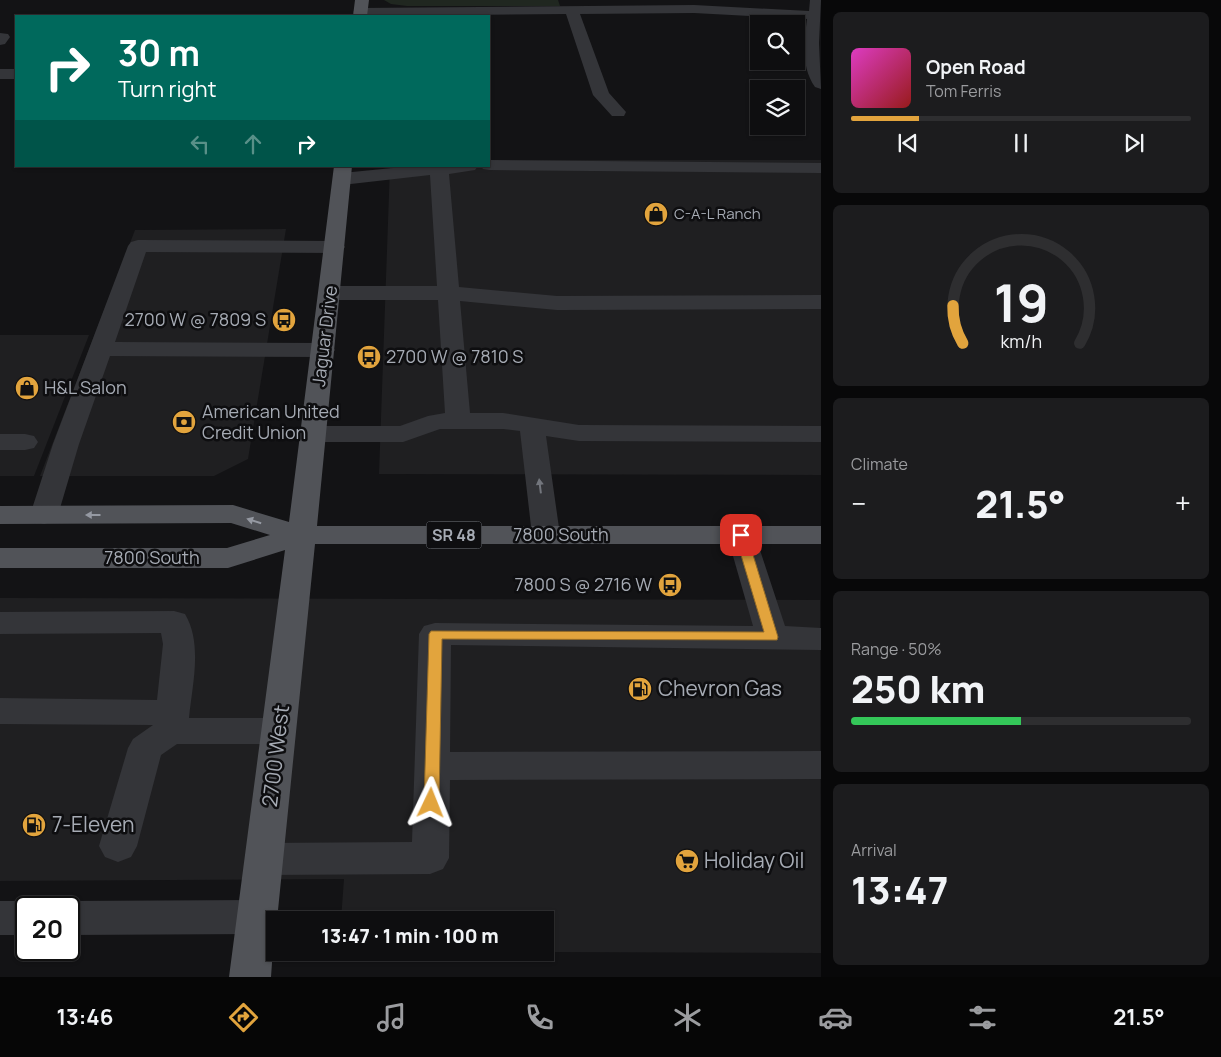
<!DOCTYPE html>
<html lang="en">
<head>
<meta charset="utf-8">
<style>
  :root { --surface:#0e0e10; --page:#1c1c1e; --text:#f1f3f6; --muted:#9b9c9f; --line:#2e2e30; --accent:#e2a43d }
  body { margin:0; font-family:Manrope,sans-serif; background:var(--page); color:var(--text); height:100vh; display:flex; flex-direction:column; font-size:19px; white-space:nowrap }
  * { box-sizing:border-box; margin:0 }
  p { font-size:16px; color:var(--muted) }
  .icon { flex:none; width:28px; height:28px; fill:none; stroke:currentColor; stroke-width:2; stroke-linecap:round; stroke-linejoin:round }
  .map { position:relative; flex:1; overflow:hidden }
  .panel { display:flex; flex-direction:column; gap:12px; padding:12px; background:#080809; width:400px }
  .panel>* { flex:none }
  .top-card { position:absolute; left:15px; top:15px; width:475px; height:152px; border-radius:0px; box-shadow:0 1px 4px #0004,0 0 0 1px var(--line); background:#00695c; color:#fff; overflow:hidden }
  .fabs { position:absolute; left:750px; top:15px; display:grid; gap:10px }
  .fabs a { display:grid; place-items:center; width:55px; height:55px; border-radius:0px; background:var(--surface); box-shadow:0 1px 4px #0004,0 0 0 1px var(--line); font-size:25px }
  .speed { position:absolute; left:15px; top:896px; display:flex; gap:10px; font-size:25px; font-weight:700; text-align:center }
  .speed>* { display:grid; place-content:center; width:65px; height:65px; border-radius:50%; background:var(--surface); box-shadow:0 1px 4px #0004,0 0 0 1px var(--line); line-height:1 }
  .speed .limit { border:2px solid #111; border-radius:8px; background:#fff; color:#111 }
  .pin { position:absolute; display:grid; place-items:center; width:42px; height:42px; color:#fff; margin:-21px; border-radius:10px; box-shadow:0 2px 8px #0006 }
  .me { position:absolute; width:55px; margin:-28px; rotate:2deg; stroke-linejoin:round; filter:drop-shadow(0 0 4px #0008) }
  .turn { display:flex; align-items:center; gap:18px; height:105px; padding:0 20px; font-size:22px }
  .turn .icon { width:65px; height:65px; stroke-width:2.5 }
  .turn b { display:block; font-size:35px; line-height:42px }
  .lanes { display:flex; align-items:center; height:48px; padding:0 20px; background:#0003; justify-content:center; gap:25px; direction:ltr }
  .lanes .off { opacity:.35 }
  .big { font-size:38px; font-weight:800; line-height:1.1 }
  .panel .widget { flex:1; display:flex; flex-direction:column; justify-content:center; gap:8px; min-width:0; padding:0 18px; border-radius:8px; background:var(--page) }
  .panel .dial { align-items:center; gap:0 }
  .dial svg { height:130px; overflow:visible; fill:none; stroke:var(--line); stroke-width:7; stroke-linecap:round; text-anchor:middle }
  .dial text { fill:var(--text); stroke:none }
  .song { display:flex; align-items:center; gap:15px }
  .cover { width:60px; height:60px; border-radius:8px; background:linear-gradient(135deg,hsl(310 70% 55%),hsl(0 70% 35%)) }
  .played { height:5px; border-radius:2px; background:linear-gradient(90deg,var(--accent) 20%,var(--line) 20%) }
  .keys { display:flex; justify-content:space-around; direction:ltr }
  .heat { display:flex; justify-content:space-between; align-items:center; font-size:28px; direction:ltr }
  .charge { height:8px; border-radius:4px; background:linear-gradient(90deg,#34c759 50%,var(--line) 0) }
  .trip { position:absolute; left:266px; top:911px; width:288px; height:50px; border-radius:0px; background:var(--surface); box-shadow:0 1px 4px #0004,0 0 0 1px var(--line); font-weight:800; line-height:50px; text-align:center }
  .tabs { display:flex; height:80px; justify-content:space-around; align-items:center; background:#060606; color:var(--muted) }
  .tabs .icon { width:35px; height:35px }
  .tabs .current { color:var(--accent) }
  .tabs b { font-size:22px; color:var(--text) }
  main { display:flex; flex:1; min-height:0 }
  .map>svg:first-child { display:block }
  .built { fill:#1f1f21 }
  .green { fill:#202720 }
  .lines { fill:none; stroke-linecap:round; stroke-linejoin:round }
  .minor { fill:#343539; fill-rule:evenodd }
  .major { fill:#515358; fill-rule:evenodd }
  .oneway { fill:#73767d }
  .oneway2 { fill:#9599a2 }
  .route { fill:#e2a43d; stroke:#936b28 }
  .labels { text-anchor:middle; stroke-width:5; stroke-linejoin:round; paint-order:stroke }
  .far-poi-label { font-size:15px; fill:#a6abb4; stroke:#0e0e10; text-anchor:start }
  .shield { fill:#0e0e10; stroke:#787c83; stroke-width:1 }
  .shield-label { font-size:16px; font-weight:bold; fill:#a6abb4 }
  .poi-label { font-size:18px; fill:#a6abb4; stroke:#0e0e10; text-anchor:start }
  .street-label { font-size:18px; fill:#a6abb4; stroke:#0e0e10 }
  .near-poi-label { font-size:21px; fill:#a6abb4; stroke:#0e0e10; text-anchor:start }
  .near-street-label { font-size:21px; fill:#a6abb4; stroke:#0e0e10 }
</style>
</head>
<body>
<main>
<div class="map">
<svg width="821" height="977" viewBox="0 0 821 977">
  <rect width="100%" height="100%" fill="#131315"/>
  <g class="built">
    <path d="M489 160H821V475L379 474 390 166H489Z"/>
    <path d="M286 229 248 459 214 476H40L135 230Z"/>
    <path d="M0 335H89L34 476H0Z"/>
    <path d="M0 598 820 600 821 953 545 952V920H341L344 879 0 881Z"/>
  </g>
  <path class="green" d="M384 0H558L560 6H407L391 4Z"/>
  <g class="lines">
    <g class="minor">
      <path d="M810 0H821L819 43 821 89 815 87C801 67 804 43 807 19L694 13 580 14 609 93 626 112 624 116H612L593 95 566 14 360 16 353 12 360 8 694 5 809 11Z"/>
      <path d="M0 33 8 34 10 37 5 44 0 45Z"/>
      <rect x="0" y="69" width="16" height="10"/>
      <path d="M489 160 821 163V173L489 170 483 169 481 166H489Z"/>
      <path d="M413 166H478L475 170 449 174 459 287 557 296 821 295V309L557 310 460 301 470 413H503L579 425 821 426V442L579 441 546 436 560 535 556 541 546 544 536 541 532 535 520 431 503 429H440L403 442H313L304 440 300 434 304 428 313 426H400L428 416 445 413 438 300H330L322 298 319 293 322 288 330 286H437L430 175 342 185 335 183 333 179 335 175 342 173Z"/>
      <path d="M138 240 335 241 342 243 345 247 342 251 335 253 146 252 115 342 323 343 331 345 335 350 331 355 323 357 110 356 79 444 58 515 54 521 44 524 34 521 30 515 53 444 128 246 131 242Z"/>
      <path d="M0 434H25L34 436 38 442 34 448 25 450H0Z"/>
      <path d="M741 526 751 529 755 535 785 626 821 628V650L451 645 450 752 821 751V779L450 780 449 858 443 869 430 874 264 875 251 870 245 859 251 848 264 843 412 842 419 634 424 626 435 623 753 626 727 535 731 529Z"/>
      <path d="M174 611 185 614C203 644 192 686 189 718H279L291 722 296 731 291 740 279 744H177L161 755 137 846 131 857 118 862 105 857 99 846 128 748 133 739 153 725 0 724V698L157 700 163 644 161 633 0 634V612Z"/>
      <path d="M256 900 270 905 276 917 270 929 256 934 69 935V908H54L69 901Z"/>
      <path d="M0 901H26L40 906 41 908H26V935H0Z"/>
    </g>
    <g class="major">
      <path d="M355 0H369L367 16H353Z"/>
      <path d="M334 166H352L317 526H821V544H315L277 920H275L271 977H229L285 550 228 568H0V548H227L270 535 231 523 0 524V506L233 505 289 522Z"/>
    </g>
  </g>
  <defs><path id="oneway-solid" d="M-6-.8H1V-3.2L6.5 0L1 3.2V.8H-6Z" transform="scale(1.25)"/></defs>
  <use class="oneway" href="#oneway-solid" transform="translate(540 486) rotate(-97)"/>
  <g class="oneway2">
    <use href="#oneway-solid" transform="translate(93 515) rotate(180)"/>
    <use href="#oneway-solid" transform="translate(254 521) rotate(-163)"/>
  </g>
  <path class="route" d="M741 531 747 535 778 637 777 640 442 639 439 803 436 807 431 809 426 807 424 803 429 634 431 631 764 632 735 535Z"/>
  <defs>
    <g id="shop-disc" transform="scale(1.25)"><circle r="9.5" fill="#e2a43d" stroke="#0e0e10"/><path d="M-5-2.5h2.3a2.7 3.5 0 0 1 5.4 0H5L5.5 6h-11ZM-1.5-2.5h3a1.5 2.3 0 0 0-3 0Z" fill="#111"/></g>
    <g id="bus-disc" transform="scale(1.25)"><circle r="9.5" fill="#e2a43d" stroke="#0e0e10"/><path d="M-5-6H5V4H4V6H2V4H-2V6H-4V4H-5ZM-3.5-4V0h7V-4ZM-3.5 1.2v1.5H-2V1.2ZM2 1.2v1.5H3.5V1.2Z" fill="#111"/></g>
    <g id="bank-disc" transform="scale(1.25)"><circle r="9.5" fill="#e2a43d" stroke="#0e0e10"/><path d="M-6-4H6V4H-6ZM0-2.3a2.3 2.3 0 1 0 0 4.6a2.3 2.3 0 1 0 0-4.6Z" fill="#111"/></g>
    <g id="fuel-disc" transform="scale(1.25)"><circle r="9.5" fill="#e2a43d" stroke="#0e0e10"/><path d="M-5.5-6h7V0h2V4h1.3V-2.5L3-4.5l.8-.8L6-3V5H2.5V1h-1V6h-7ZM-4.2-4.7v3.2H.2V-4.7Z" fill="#111"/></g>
    <g id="supermarket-disc" transform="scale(1.25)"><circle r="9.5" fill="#e2a43d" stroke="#0e0e10"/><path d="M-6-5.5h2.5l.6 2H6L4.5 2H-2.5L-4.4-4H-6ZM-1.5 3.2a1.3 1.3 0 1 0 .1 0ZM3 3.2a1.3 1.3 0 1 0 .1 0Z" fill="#111"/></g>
  </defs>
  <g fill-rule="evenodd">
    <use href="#shop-disc" x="656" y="214"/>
    <use href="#bus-disc" x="284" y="320"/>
    <use href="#bus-disc" x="369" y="357"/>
    <use href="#shop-disc" x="27" y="388"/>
    <use href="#bank-disc" x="184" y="422"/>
    <use href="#bus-disc" x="670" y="585"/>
    <use href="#fuel-disc" x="640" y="689"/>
    <use href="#fuel-disc" x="34" y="825"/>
    <use href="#supermarket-disc" x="687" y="861"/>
  </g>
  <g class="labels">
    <g class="far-poi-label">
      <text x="674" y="219">C-A-L Ranch</text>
    </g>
    <rect class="shield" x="426.5" y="521.5" width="55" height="27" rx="4"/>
    <g class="shield-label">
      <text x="454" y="541">SR 48</text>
    </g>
    <g class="poi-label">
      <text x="266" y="326" text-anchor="end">2700 W @ 7809 S</text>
      <text x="386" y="363">2700 W @ 7810 S</text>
      <text x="44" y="394">H&amp;L Salon</text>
      <text x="202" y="418">American United<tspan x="202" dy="21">Credit Union</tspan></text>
      <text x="652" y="591" text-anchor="end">7800 S @ 2716 W</text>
    </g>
    <g class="street-label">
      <text transform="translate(325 336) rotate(-83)" y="6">Jaguar Drive</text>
      <text x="561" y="541">7800 South</text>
      <text x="152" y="564">7800 South</text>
    </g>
    <g class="near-poi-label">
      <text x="658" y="696">Chevron Gas</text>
      <text x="52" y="832">7-Eleven</text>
      <text x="704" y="868">Holiday Oil</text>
    </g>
    <g class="near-street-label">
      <text transform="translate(276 756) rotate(-83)" y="7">2700 West</text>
    </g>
  </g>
</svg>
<div class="fabs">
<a><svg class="icon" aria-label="search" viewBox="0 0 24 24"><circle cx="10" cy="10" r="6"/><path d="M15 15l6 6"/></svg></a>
<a><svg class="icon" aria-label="layers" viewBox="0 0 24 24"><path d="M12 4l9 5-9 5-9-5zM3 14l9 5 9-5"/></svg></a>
</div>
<div class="speed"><div class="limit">20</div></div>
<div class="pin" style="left:741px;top:535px;background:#d93025"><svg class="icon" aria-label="arrive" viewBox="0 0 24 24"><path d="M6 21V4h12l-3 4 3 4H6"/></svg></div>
<svg class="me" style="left:431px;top:803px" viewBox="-20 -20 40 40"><path d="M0-17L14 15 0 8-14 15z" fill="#e2a43d" stroke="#fff" stroke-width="4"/></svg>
<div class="trip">13:47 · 1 min · 100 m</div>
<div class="top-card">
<div class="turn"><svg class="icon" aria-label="right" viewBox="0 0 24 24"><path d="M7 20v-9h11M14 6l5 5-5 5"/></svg><div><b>30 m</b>Turn right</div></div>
<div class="lanes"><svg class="icon off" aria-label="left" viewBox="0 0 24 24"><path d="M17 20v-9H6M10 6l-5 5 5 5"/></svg><svg class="icon off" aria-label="ahead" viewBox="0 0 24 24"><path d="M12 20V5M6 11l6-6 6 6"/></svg><svg class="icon" aria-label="right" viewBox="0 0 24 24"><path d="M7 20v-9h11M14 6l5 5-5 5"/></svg></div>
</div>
</div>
<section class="panel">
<div class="widget">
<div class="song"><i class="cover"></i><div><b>Open Road</b><p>Tom Ferris</p></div></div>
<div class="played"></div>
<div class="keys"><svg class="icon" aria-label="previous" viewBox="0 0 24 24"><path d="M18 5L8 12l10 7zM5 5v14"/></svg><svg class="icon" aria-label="pause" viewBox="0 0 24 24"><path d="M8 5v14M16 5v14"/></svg><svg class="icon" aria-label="next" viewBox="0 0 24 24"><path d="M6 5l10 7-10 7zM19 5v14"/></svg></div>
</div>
<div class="widget dial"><svg viewBox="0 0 100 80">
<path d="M14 69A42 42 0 1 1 86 69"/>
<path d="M14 69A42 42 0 0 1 8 46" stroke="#e2a43d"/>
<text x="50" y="56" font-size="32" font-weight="700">19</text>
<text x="50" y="72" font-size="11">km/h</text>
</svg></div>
<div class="widget"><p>Climate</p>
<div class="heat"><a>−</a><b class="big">21.5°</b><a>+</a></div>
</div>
<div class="widget"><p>Range · 50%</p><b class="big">250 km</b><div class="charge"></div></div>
<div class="widget"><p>Arrival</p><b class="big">13:47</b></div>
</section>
</main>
<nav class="tabs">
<b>13:46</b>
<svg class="icon current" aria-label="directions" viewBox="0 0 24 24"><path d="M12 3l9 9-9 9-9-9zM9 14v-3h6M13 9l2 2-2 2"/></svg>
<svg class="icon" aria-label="music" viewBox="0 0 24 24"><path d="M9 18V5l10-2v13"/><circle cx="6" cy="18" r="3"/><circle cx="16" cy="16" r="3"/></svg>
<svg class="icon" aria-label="phone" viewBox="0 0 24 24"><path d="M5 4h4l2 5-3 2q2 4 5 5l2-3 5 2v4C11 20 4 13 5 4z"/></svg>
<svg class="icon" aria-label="climate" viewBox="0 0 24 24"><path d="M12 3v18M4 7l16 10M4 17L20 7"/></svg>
<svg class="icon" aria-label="car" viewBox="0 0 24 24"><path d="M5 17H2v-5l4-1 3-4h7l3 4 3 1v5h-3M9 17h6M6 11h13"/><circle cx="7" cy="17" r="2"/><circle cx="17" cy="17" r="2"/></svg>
<svg class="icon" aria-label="filters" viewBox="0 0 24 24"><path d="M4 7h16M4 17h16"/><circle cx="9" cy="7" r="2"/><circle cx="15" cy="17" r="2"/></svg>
<b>21.5°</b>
</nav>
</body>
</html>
